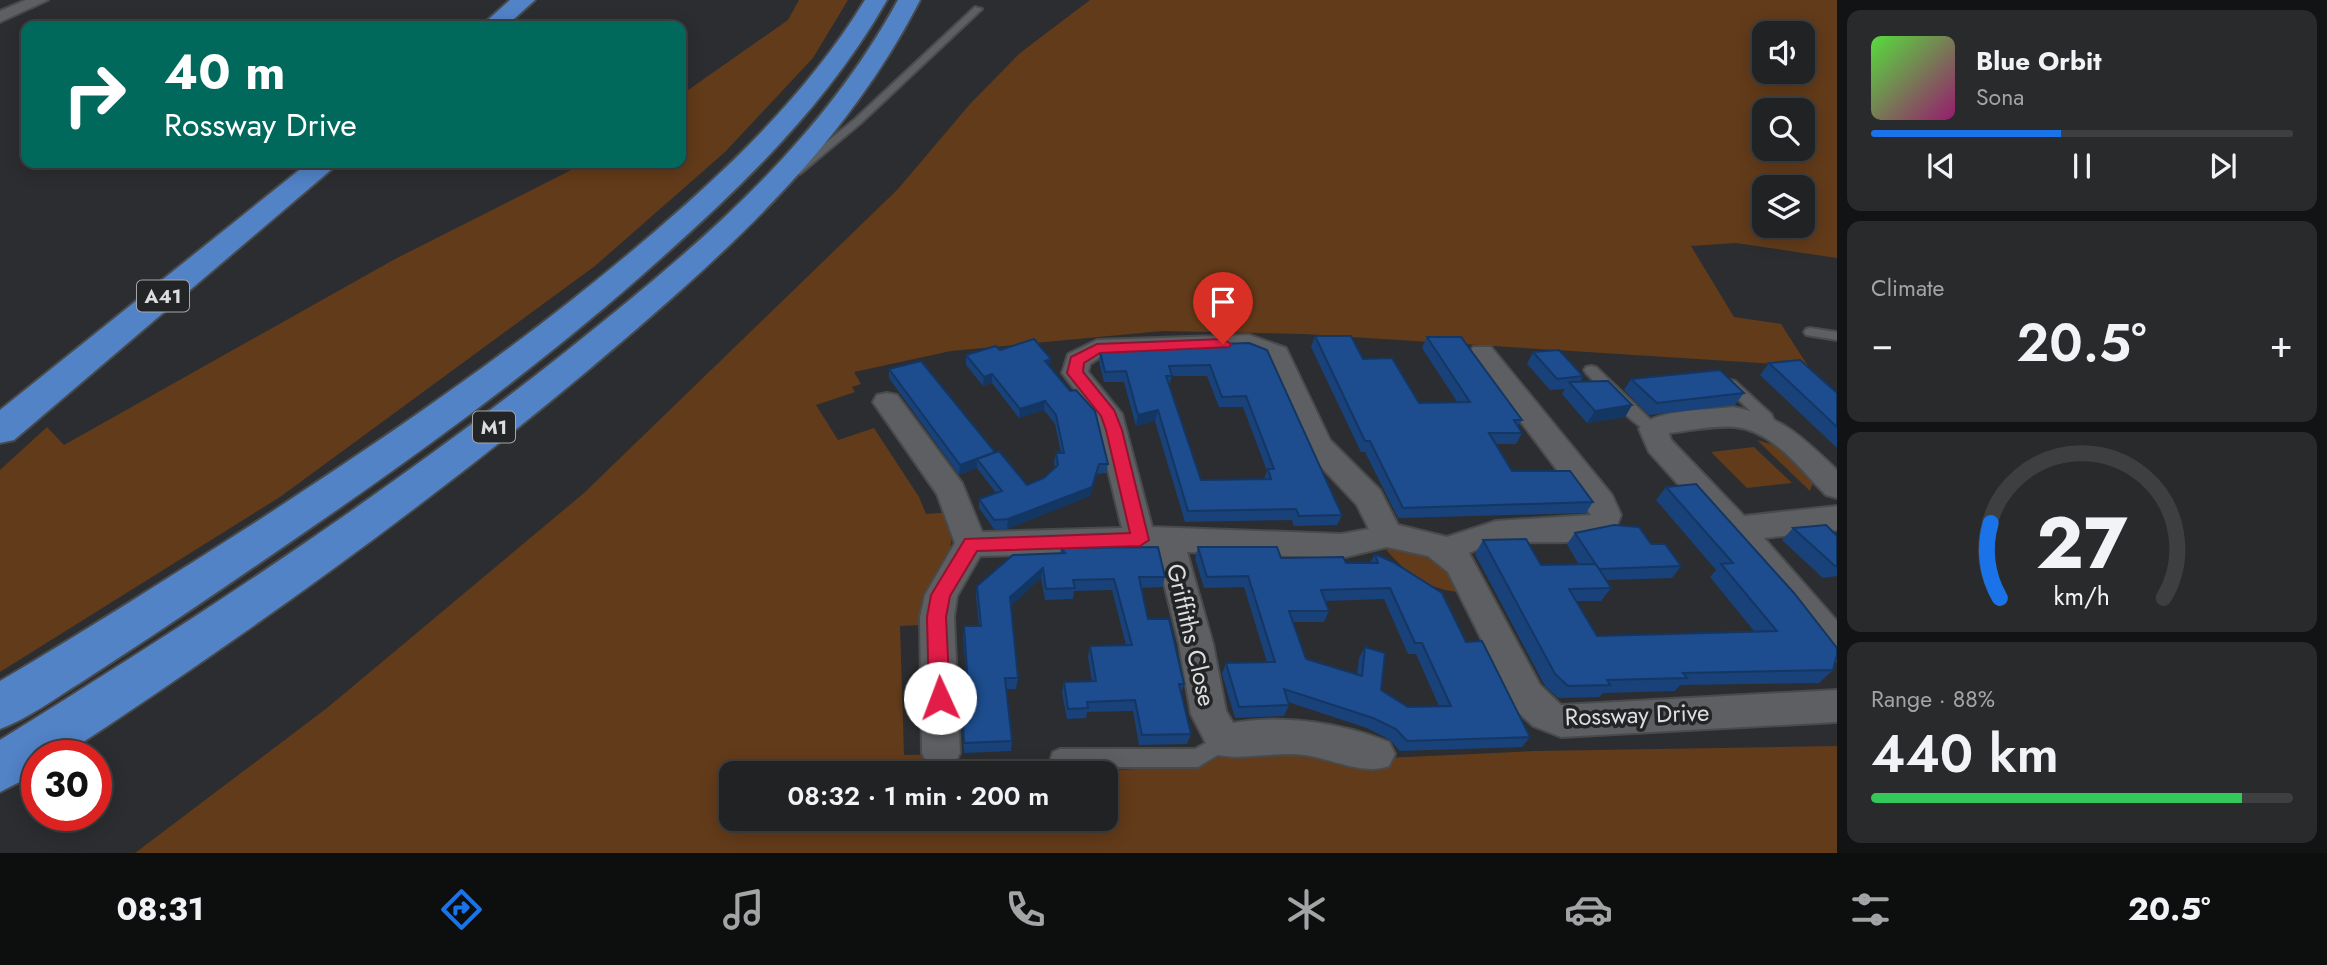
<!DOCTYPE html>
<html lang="en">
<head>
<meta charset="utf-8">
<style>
  :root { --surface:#212224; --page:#292a2c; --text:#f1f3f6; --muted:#a2a4a6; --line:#3e3f41; --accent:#1a73e8 }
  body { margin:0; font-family:Jost,sans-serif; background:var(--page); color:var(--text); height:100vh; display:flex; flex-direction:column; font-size:26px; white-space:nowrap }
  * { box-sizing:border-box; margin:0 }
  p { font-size:23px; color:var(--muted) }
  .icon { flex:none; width:38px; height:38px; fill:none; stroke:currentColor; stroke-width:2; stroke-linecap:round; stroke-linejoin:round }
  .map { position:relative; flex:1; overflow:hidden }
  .sheet { display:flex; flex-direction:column; gap:10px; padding:10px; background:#121314; width:490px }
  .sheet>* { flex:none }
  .hud { position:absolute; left:21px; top:21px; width:665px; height:147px; border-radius:14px; box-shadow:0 4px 18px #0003,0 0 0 2px var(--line); background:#00695c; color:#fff; overflow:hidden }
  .tools { position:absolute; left:1752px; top:21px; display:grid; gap:14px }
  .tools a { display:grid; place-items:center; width:63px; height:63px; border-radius:14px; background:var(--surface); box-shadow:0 4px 18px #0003,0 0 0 2px var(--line); font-size:35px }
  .speed { position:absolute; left:21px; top:740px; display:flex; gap:14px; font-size:35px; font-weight:700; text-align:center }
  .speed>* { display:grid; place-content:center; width:91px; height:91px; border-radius:50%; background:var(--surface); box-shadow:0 4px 18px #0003,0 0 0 2px var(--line); line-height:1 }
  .speed .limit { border:10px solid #d22; background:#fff; color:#111 }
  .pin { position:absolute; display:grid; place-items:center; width:60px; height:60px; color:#fff; margin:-72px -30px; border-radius:50% 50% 50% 0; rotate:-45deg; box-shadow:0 0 7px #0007 }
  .pin .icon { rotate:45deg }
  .me { position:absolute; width:77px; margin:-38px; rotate:358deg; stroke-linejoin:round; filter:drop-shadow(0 0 5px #0008) }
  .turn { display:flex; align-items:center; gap:24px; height:147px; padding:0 28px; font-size:32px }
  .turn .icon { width:91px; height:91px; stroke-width:2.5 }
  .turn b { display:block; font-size:49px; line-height:60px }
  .big { font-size:52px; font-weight:600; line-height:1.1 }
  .sheet .widget { flex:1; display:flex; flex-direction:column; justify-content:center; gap:10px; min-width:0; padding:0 24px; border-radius:14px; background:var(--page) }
  .sheet .dial { align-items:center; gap:0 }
  .dial svg { height:182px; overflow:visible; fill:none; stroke:var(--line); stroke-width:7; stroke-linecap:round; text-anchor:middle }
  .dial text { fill:var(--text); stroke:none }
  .song { display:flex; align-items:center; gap:21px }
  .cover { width:84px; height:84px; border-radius:10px; background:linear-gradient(135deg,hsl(110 70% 55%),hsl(320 70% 35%)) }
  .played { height:7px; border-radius:4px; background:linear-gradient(90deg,var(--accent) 45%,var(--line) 45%) }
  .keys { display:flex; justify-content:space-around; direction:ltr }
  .heat { display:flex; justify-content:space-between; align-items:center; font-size:38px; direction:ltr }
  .charge { height:10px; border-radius:5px; background:linear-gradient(90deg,#34c759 88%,var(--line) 0) }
  .trip { position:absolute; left:719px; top:761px; width:399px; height:70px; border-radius:14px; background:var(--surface); box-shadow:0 4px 18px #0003,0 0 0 2px var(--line); font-weight:600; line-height:70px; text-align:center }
  .tab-bar { display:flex; height:112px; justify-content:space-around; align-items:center; background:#0d0e0e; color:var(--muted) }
  .tab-bar .icon { width:49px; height:49px }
  .tab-bar .selected { color:var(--accent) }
  .tab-bar b { font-size:32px; color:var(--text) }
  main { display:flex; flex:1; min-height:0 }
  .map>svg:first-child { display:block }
  .green { fill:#623b1a; fill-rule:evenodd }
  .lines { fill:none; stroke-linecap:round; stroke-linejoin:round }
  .lane-casing { stroke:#484a4b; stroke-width:4 }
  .street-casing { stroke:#484a4b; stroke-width:4 }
  .highway-casing { stroke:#484a4b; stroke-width:4 }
  .lane { fill:#5d5f62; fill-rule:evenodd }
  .street { fill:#5d5f62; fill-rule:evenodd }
  .highway { fill:#5283c7; fill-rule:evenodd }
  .wall { fill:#19427a; fill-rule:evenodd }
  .shaded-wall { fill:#143663 }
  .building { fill:#1d4d8e; stroke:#143663; stroke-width:2; fill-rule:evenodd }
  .route { fill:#e11d48; stroke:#92132f; stroke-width:2 }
  .labels { text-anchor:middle; stroke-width:7; stroke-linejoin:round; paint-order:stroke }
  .shield { fill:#222426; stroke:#a4a6a7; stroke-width:2 }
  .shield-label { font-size:19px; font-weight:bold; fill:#dbddde }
  .near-street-label { font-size:24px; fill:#dbddde; stroke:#222426 }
</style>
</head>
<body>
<main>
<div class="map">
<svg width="1837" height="853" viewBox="0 0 1837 853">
  <rect width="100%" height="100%" fill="#2c2d30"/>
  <g class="green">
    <path d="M799 0H848L813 58 725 152 595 266 280 497 0 672V470L47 427 64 445 395 259 585 163H681V95L788 20Z"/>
    <path d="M1090 0H1837V258L1736 243 1691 246 1734 317 1781 324 1808 366 1304 334 1162 331 951 351 854 372 861 384 852 387 855 392 816 405 838 440 874 428 919 497 926 514 951 512C957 553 938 587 923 625L900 626 904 755 957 754 958 771 1048 773 1202 766 1223 750 1248 744 1364 759 1534 751 1837 746V853H135L327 708 584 493 898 189 970 104 1020 53ZM1764 33H1802V72H1764ZM1764 110H1802V149H1764ZM1764 187H1802V226H1764ZM732 774H1106V819H732Z"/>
    <path d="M1757 440 1780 447 1814 480 1810 491Z"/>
    <path d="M1754 447 1792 483 1747 488 1711 452Z"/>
    <path d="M1393 546 1434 552 1463 592C1430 592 1403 571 1384 547Z"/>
  </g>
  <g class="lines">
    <g class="lane-casing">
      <g id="lane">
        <path d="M975 7 982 9 861 123 800 174H792V170L855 119Z"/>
        <path d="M1810 328 1837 332V340L1806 335 1804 332 1806 329Z"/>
        <path d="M1591 366 1596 367 1660 429 1658 432C1640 437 1600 387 1586 373L1584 370 1586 367Z"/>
        <path d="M1730 380 1735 381 1771 414 1777 426 1775 429H1765L1760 420 1725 387 1723 384Z"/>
        <path d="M1224 733 1231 735 1233 741 1231 747 1198 767H1060L1053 764 1051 758 1053 752 1060 749H1195Z"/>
      </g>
    </g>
    <g class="street-casing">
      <g id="street">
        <path d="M26 0H48L0 22V11Z"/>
        <path d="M1249 335 1286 348 1330 440 1380 490 1398 525 1447 537 1496 521 1591 515 1469 353 1473 347H1491L1612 495 1621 515 1615 530C1571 555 1514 530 1469 553L1540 685 1561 705 1837 690V722L1561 737 1533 726 1518 712 1448 572 1428 556 1387 547 1341 558 1187 552 1213 644 1226 711 1233 723C1285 714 1341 723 1389 742L1395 754 1389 766C1364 776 1330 758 1304 755 1275 751 1234 762 1211 753L1191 714 1179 644 1156 551 980 556 957 596 954 617 960 753 954 765 941 770 928 765 922 753 920 617 925 595 955 543 937 494 873 402 877 395 887 393 897 395 962 483 982 532 1122 528 1095 416 1062 373 1068 354 1097 340ZM1246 351 1266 359 1308 453 1357 505 1369 529 1341 534 1152 527 1122 414 1088 372 1090 364 1102 356Z"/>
        <path d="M1733 407C1782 416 1802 437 1837 470V498L1826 495C1801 470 1772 430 1735 427 1714 425 1689 431 1669 433L1671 440 1744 516 1837 506V530L1764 538 1837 621V661L1825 656 1779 596 1649 452 1639 429C1651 409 1710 410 1733 407Z"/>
      </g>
    </g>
    <g class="highway-casing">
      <g id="highway">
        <path d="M510 0H535L506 26H481Z"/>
        <path d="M865 0H887C828 103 746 183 658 261 523 382 375 485 226 586 178 619 129 651 80 683 54 699 29 718 0 729V681C87 630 171 576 256 522 388 436 519 347 639 245 725 172 806 96 865 0Z"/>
        <path d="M898 0H920C842 153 715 263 586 372 420 511 243 637 62 756H37V773L0 792V740C194 620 385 495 564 353 693 250 818 147 898 0Z"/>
        <path d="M308 163H339L14 440 0 443V410Z"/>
      </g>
    </g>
    <use href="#lane" class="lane"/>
    <use href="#street" class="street"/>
    <use href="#highway" class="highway"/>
  </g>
  <g class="wall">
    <path d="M1315 336 1363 359 1419 403H1458L1422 348 1427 337 1522 420 1518 426 1522 433 1516 444H1495L1512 471 1593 502 1586 513 1398 518 1365 452H1361L1311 347Z"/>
    <path d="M1249 343 1342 515 1337 525 1294 526 1292 520 1185 522 1155 421 1136 426 1124 382H1104L1099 361 1100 351ZM1172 376H1207L1219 407H1243L1267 471 1264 479 1201 480 1169 386Z"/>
    <path d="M1000 350 1050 367 1108 464 1106 473 1097 474 1090 496 1007 529H994L979 508V499L996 493 977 468 959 475 889 378V369L995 452 1027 485 1044 478 1055 468 1054 462 1056 453H1061L1055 424 1044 410 1019 418 992 383 983 386 966 365V355Z"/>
    <path d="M1533 352 1583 376 1580 382 1632 405 1625 417 1587 423 1562 394 1565 389 1550 390 1527 364Z"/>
    <path d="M1769 363 1837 393V448L1760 375Z"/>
    <path d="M1631 379 1744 393 1735 405 1649 415 1624 390Z"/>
    <path d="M1666 487 1833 670 1819 683 1680 685 1675 691 1603 693 1599 697 1558 698 1545 686 1475 554 1483 540 1541 565H1579L1567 544 1575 533 1651 544 1681 566 1672 578 1606 580 1611 588 1601 601H1576L1597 636 1754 631 1710 577 1716 570 1656 500Z"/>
    <path d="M1793 528 1837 536V576L1823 578 1782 540Z"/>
    <path d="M1198 547 1281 558 1346 563H1370L1375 554 1466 642 1530 737 1522 747 1400 751 1390 740 1367 728 1288 702 1289 705 1284 716 1235 718 1222 674 1226 663 1267 662 1244 587 1204 588 1195 558ZM1384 599 1408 654H1416L1439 706 1408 707 1381 690 1365 647 1359 658 1357 675 1306 659 1293 622H1324L1329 611 1325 601Z"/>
    <path d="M1061 548 1165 577 1162 587 1141 588 1148 619 1184 684 1181 693 1191 734 1187 744 1139 745 1133 711 1087 712 1086 718 1067 719 1062 693 1064 682 1092 681 1088 657 1090 646 1126 645 1112 590 1074 591 1073 599 1045 600 1041 578 1011 606 1018 678 1016 689H1006L1012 741 1011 751 964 753 960 695 961 684H967L963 637 964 626H979L976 597 977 586 1060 553Z"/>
  </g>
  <g class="shaded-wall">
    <path d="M1051 359 1050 368 1045 361Z"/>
    <path d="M992 374V383L983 386 984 377Z"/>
    <path d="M1045 401 1044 410 1019 418 1020 409Z"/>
    <path d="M1632 405 1625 417 1587 423 1595 411Z"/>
    <path d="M1158 410 1155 421 1136 426 1138 415Z"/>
    <path d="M977 459V468L959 475 960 465Z"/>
    <path d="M1099 464 1097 474 1090 496 1007 529 1008 519Z"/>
    <path d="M1043 568 1041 578 1009 608 1010 597Z"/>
  </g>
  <g class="building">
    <path d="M1315 336H1351L1363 359 1392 358 1419 403 1470 402 1427 337H1461L1522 420H1514L1522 433H1489L1512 471H1570L1593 502 1403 508 1370 441H1365Z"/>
    <path d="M1034 339 1051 359 1045 361 1070 391 1076 390 1095 411 1108 464H1099L1092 487 1008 519 994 520 979 499 1002 491 977 459 999 451 1027 485 1044 478 1058 465 1056 453H1064L1056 415 1045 401 1020 409 992 374 984 377 966 355 996 346 1000 350Z"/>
    <path d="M1249 343 1267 350 1342 515 1299 516 1296 509 1188 511 1158 410 1138 415 1126 371 1105 372 1100 351 1105 348ZM1210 365 1222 397 1246 396 1274 469H1268L1271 479 1201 480 1166 376H1172L1169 366Z"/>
    <path d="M1559 350 1583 376 1557 379 1533 352Z"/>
    <path d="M1800 360 1837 393V427L1769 363Z"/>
    <path d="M921 361 995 452 960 465 889 369Z"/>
    <path d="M1720 370 1744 393 1657 403 1631 379Z"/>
    <path d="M1608 381 1632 405 1595 411 1569 382Z"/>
    <path d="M1696 484 1794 593 1837 648V655L1833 670 1683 673 1687 678 1607 680 1610 685 1568 686 1555 674 1483 540 1526 539 1541 565 1596 564 1611 588 1569 589 1597 636 1777 631 1721 564 1733 563 1666 487Z"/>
    <path d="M1614 525 1639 527 1651 544H1665L1681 566 1599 569 1575 533Z"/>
    <path d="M1826 525 1837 536V566H1835L1793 528Z"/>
    <path d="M1158 547 1165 577H1139L1148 619H1169L1184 684H1179L1191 734 1142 735 1135 700 1087 702 1088 708 1068 709 1064 682 1096 681 1090 646 1132 645 1114 579 1073 580 1075 588 1046 589 1043 568 1010 597 1018 678H1005L1012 741 964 743 961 684H968L964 626H981L977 586 1013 555 1065 553 1061 548Z"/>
    <path d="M1198 547H1277L1281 558 1343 557 1346 563H1378L1375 554 1393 562 1442 593 1466 642 1482 641 1530 737 1407 741 1396 729 1373 718 1284 689 1289 705 1239 707 1226 663 1275 662 1248 576 1207 577ZM1390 588 1415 643H1422L1451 706 1408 707 1381 690 1385 653 1365 647 1362 676 1306 659 1289 611H1329L1321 590Z"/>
  </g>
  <path class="route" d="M1223 339 1231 344 1229 347 1100 353 1084 363 1083 372 1114 410 1122 430 1149 540 1140 546 977 551 950 596 946 617 950 698 947 705 940 707 932 705 929 698 927 617 931 595 965 539 1130 533 1106 430 1101 416 1067 373 1071 357 1097 344Z"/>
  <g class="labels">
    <g class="shield">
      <rect x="137" y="280.5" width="52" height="31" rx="5"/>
      <rect x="473" y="411.5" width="42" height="31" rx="5"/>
    </g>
    <g class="shield-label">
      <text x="163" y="303">A41</text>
      <text x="494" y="434">M1</text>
    </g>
    <g class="near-street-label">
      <text transform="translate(1191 635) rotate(77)" y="8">Griffiths Close</text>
      <text transform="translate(1637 715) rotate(-2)" y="8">Rossway Drive</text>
    </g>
  </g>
</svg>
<div class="tools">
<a><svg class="icon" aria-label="sound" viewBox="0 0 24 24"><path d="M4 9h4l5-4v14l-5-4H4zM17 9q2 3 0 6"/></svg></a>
<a><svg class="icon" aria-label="search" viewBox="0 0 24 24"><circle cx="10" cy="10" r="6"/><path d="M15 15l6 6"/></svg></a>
<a><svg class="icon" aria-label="layers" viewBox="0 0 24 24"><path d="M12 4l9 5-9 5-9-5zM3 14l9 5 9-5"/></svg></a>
</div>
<div class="speed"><div class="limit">30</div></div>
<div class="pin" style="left:1223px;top:344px;background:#d93025"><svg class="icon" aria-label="arrive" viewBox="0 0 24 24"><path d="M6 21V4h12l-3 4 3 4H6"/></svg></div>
<svg class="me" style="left:940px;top:698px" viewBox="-20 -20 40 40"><circle r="19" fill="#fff"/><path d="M0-13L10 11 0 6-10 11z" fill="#e11d48"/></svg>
<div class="trip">08:32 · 1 min · 200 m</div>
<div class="hud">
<div class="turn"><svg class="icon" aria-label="right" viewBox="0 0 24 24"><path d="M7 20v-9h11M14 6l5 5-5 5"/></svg><div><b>40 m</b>Rossway Drive</div></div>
</div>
</div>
<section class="sheet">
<div class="widget">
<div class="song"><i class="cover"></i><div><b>Blue Orbit</b><p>Sona</p></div></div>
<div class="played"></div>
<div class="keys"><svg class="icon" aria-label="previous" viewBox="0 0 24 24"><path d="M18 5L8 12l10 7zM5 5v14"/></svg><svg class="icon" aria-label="pause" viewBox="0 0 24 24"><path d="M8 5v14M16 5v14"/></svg><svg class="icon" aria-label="next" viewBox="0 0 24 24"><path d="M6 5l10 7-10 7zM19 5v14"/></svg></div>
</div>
<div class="widget"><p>Climate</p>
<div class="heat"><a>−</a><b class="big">20.5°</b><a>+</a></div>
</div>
<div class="widget dial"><svg viewBox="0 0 100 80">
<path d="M14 69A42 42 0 1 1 86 69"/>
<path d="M14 69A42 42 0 0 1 10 36" stroke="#1a73e8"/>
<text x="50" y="56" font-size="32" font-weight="700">27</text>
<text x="50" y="72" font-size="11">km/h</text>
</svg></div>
<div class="widget"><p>Range · 88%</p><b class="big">440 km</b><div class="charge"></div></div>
</section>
</main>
<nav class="tab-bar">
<b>08:31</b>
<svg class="icon selected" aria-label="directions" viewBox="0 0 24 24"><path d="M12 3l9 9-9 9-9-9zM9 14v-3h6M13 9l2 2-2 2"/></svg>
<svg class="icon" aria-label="music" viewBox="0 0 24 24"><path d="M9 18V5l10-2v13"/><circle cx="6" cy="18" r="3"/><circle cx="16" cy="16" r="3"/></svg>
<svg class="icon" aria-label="phone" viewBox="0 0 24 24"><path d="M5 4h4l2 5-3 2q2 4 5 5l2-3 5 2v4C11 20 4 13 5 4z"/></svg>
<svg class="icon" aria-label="climate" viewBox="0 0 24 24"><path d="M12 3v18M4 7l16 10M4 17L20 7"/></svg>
<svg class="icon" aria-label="car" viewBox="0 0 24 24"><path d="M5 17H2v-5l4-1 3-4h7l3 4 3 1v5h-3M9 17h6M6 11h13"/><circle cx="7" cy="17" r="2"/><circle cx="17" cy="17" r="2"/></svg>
<svg class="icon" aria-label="filters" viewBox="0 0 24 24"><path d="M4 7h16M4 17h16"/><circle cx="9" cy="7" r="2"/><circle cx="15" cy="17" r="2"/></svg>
<b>20.5°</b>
</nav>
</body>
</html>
